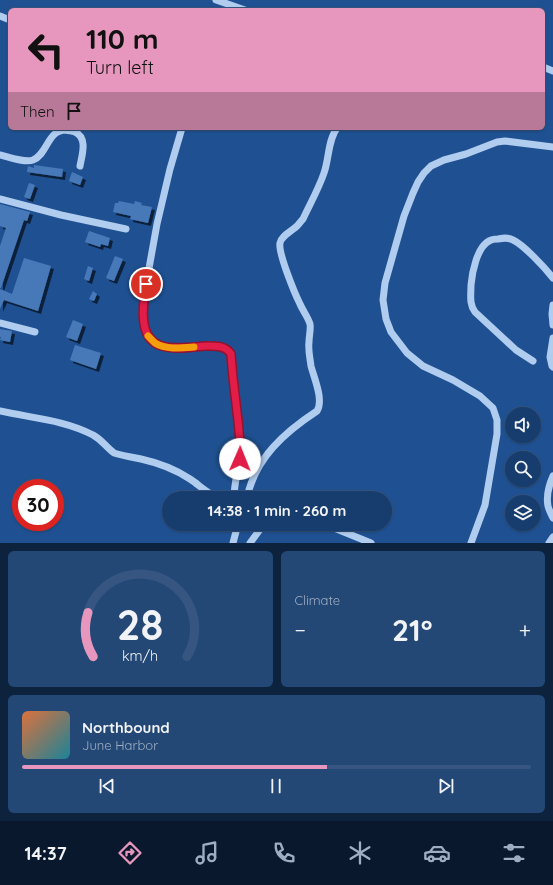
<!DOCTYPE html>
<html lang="en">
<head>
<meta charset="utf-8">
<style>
  :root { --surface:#173d6e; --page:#244876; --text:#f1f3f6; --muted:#9eaec2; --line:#365681; --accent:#e797bd }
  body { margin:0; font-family:Quicksand,sans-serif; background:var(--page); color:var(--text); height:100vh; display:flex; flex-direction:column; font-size:15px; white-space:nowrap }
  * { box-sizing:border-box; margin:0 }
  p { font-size:13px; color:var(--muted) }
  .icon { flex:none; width:22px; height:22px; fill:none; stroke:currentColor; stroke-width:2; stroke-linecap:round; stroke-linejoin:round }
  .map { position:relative; height:543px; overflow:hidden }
  .panel { display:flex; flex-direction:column; gap:8px; padding:8px; background:#0d223c; flex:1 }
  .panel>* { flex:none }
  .top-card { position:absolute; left:8px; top:8px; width:537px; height:122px; border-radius:6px; box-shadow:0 1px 3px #0004,0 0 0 1px var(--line); background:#e797bd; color:#111; overflow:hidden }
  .buttons { position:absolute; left:505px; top:407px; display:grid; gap:8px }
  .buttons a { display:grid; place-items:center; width:36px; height:36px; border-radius:50%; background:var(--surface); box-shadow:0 1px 3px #0004,0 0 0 1px var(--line); font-size:20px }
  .speed { position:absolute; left:12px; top:479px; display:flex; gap:8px; font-size:20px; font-weight:700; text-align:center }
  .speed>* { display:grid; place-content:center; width:52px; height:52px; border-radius:50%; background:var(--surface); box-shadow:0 1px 3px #0004,0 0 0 1px var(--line); line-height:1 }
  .speed .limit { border:6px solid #d22; background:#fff; color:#111 }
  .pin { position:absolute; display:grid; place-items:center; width:34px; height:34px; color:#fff; margin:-17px; border:2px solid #fff; border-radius:50%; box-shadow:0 1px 4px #0007 }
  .me { position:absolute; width:44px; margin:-22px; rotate:1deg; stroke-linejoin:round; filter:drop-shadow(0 0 3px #0008) }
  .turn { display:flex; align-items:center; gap:14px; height:84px; padding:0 12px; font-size:18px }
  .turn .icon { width:52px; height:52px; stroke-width:2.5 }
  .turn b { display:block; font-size:28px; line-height:34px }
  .then { display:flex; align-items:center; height:38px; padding:0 12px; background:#0003; gap:8px; font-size:15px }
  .big { font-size:30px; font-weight:700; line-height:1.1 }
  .panel .card { flex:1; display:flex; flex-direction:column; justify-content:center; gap:6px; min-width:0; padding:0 14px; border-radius:6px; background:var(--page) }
  .panel .dial { align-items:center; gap:0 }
  .dial svg { height:104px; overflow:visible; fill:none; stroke:var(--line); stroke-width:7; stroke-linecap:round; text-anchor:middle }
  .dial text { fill:var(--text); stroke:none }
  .song { display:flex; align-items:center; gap:12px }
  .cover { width:48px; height:48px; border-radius:6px; background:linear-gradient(135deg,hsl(20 70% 55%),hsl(190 70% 35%)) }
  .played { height:4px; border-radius:2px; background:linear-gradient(90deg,var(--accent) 60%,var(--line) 60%) }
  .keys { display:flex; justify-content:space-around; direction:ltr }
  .heat { display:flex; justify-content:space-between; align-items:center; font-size:22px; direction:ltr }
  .panel .tiles { flex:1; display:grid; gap:8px; grid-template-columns:1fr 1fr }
  .card:last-child { grid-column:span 2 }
  .trip { position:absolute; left:162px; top:491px; width:230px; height:40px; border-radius:20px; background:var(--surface); box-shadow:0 1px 3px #0004,0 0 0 1px var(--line); font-weight:700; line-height:40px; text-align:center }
  .tabs { display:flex; height:64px; justify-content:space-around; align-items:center; background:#09182c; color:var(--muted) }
  .tabs .icon { width:28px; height:28px }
  .tabs .on { color:var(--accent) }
  .tabs b { font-size:18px; color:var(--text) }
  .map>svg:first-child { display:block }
  .building { fill:#4779b9; filter:url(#shadow) }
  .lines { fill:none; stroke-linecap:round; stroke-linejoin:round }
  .minor { stroke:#b0ccee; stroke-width:7 }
  .route-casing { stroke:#92132f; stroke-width:10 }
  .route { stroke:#e11d48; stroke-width:7 }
  .slow { stroke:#f59e0b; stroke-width:7 }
</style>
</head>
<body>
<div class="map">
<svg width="553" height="543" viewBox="0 0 553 543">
  <defs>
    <filter id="shadow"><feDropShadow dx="3" dy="3" stdDeviation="0" flood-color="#0009"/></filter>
  </defs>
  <rect width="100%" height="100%" fill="#1f5192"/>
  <g class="building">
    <path d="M34 165 63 169 62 177 27 172 28 166 34 168Z"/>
    <path d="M72 172 83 177 80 185 69 181Z"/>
    <path d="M29 183 35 185 30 199 24 197Z"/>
    <path d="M119 201 134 204 135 201 142 203 141 205 152 207 148 223 130 219 131 216 113 212 115 203H118Z"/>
    <path d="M0 204 30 212 27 221 24 220 1 288H0V246L6 228 0 226Z"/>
    <path d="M89 231 110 238 108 246 101 244 100 247 85 242Z"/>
    <path d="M115 256 123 259 114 281 106 278Z"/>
    <path d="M24 258 51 266 38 311 4 300 0 309V289L12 294Z"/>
    <path d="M88 266 93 268 89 281 84 279Z"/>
    <path d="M93 291 97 294 94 301 89 299Z"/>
    <path d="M73 320 83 324 77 341 66 337Z"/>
    <path d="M0 329 12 331 10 342 0 340 1 337H0Z"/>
    <path d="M75 345 101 353 96 369 70 360Z"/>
  </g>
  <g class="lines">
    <g class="minor">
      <path d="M216 0 245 10"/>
      <path d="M0 16 10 20"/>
      <path d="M543 67 553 71"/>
      <path d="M182 128 170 169 157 224 144 296 143 318 145 331 148 336 155 343 163 346 177 348 216 346 226 349 229 351 231 354C232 370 233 386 236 403 238 418 240 434 240 449 240 466 234 481 234 498"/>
      <path d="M0 155C9 157 25 163 33 160 48 154 47 130 66 130 70 131 72 131 75 132 88 138 82 155 80 166"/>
      <path d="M0 199 61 215 126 229"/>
      <path d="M553 305 552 314 553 325"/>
      <path d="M0 323 35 332"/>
      <path d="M553 338 550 357 552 366 553 367"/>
      <path d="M533 361 516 350 475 312C469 304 471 295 471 285 472 273 477 247 489 241 492 239 494 239 498 239 503 238 508 237 513 240 524 245 545 268 553 278"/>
      <path d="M0 411C31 418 65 420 93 435 101 439 107 448 114 453 123 456 132 457 141 459 159 463 175 469 190 479 201 486 210 497 224 498"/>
      <path d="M553 476C549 485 546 496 548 506 549 510 551 514 553 518"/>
      <path d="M247 498C255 458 285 432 317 411 324 400 314 378 311 366 310 358 308 350 309 342 309 336 311 329 310 324 308 317 303 311 300 304 295 294 278 253 280 243 281 236 292 231 297 226 299 224 301 221 303 219 310 204 319 188 324 173 329 159 328 140 337 128"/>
      <path d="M315 524 334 528 371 543"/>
      <path d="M233 543 238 524"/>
      <path d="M250 543 264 524"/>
      <path d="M471 543 485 505 497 434V420L493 408 480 396 453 380 423 366 407 353 391 332 386 319 383 300 385 283 404 216 413 193 418 182 424 173 431 166 444 160 466 154 497 142 505 141 553 147"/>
      <path d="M549 543 553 537"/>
    </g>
  </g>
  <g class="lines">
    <g class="route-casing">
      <path id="route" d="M146 284C143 304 137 339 162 346 176 350 192 347 206 346 215 346 225 345 231 354 232 370 234 387 236 403 238 422 241 440 240 459"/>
    </g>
    <use href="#route" class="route"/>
    <path class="slow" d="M148 336C150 338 153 341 155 343 166 350 182 348 194 347"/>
  </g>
</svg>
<div class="buttons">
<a><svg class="icon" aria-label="sound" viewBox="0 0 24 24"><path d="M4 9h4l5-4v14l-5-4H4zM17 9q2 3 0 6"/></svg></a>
<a><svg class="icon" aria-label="search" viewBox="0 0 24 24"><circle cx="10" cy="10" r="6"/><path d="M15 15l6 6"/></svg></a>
<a><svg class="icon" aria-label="layers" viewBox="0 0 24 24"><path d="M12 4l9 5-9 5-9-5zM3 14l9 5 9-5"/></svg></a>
</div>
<div class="speed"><div class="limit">30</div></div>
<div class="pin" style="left:146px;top:284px;background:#d93025"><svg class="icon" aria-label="arrive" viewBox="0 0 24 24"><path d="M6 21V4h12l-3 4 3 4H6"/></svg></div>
<svg class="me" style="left:240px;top:459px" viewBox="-20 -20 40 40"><circle r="19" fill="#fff"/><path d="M0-13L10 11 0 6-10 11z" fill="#e11d48"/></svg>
<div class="trip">14:38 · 1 min · 260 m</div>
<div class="top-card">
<div class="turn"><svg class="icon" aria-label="left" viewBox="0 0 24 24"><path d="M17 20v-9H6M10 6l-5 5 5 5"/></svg><div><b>110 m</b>Turn left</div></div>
<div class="then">Then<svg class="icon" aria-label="arrive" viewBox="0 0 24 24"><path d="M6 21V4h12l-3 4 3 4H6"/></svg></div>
</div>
</div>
<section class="panel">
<div class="tiles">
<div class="card dial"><svg viewBox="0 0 100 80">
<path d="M14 69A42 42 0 1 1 86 69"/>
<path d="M14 69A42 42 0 0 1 10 35" stroke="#e797bd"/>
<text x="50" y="56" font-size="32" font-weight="700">28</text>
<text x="50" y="72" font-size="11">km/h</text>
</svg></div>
<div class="card"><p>Climate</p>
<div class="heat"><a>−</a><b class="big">21°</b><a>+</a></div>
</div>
<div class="card">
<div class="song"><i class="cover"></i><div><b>Northbound</b><p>June Harbor</p></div></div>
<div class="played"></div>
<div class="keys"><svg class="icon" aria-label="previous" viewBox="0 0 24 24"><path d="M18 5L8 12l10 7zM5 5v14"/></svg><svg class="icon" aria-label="pause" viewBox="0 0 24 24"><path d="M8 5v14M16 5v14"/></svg><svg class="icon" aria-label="next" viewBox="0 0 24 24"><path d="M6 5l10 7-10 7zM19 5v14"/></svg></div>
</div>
</div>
</section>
<nav class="tabs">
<b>14:37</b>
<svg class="icon on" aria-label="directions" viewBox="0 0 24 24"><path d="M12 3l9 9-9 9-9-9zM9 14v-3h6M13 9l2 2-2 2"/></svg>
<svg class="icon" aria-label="music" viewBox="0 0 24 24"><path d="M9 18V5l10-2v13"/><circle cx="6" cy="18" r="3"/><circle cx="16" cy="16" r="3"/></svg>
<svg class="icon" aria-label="phone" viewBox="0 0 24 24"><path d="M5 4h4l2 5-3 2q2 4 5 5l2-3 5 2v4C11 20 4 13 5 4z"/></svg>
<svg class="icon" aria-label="climate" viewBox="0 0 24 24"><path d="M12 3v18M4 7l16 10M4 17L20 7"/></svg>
<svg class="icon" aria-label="car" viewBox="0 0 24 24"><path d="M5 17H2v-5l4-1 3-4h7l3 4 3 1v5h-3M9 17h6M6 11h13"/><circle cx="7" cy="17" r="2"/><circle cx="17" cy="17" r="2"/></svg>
<svg class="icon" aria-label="filters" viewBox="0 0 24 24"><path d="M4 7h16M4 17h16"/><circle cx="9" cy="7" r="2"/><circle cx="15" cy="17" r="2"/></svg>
</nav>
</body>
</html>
